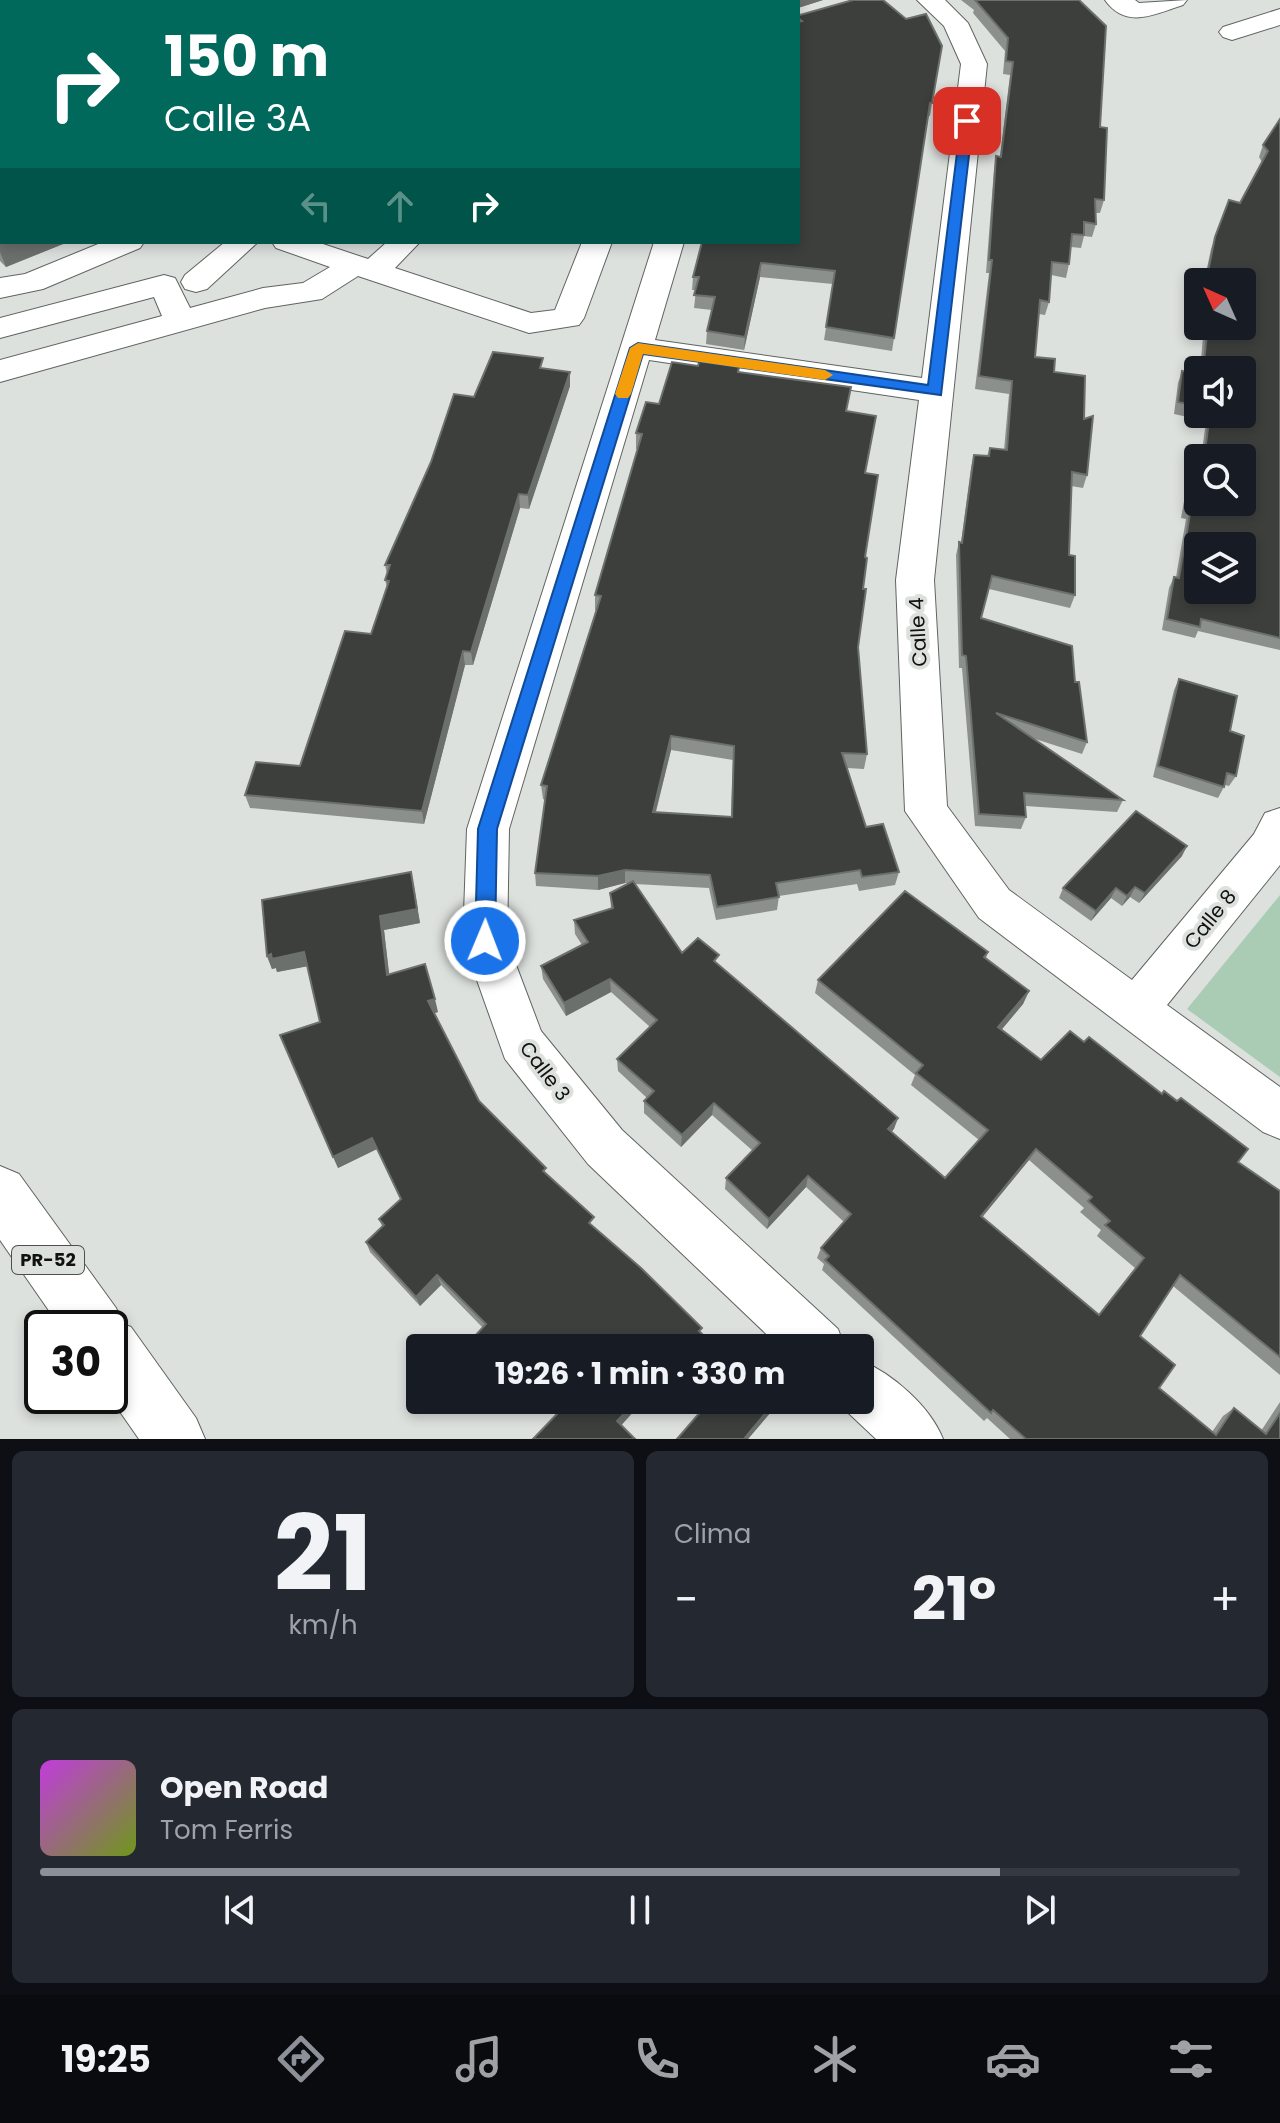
<!DOCTYPE html>
<html lang="es">
<head>
<meta charset="utf-8">
<style>
  :root { --surface:#171b24; --page:#242831; --text:#f1f3f6; --muted:#9ea1a6; --line:#363941; --accent:#8c9099 }
  body { margin:0; font-family:Poppins,sans-serif; background:var(--page); color:var(--text); height:100vh; display:flex; flex-direction:column; font-size:30px; white-space:nowrap }
  * { box-sizing:border-box; margin:0 }
  p { font-size:26px; color:var(--muted) }
  .icon { flex:none; width:44px; height:44px; fill:none; stroke:currentColor; stroke-width:2; stroke-linecap:round; stroke-linejoin:round }
  .map { position:relative; height:1439px; overflow:hidden }
  .side { display:flex; flex-direction:column; gap:12px; padding:12px; background:#0d0f14; flex:1 }
  .side>* { flex:none }
  .guide { position:absolute; left:0px; top:0px; width:800px; height:244px; box-shadow:0 4px 12px #0003; background:#00695c; color:#fff; overflow:hidden }
  .needle { width:52px; rotate:315deg }
  .fabs { position:absolute; left:1184px; top:268px; display:grid; gap:16px }
  .fabs a { display:grid; place-items:center; width:72px; height:72px; border-radius:8px; background:var(--surface); box-shadow:0 4px 12px #0003; font-size:40px }
  .speed { position:absolute; left:24px; top:1310px; display:flex; gap:16px; font-size:40px; font-weight:700; text-align:center }
  .speed>* { display:grid; place-content:center; width:104px; height:104px; border-radius:50%; background:var(--surface); box-shadow:0 4px 12px #0003; line-height:1 }
  .speed .limit { border:4px solid #111; border-radius:12px; background:#fff; color:#111 }
  .pin { position:absolute; display:grid; place-items:center; width:68px; height:68px; color:#fff; margin:-34px; border-radius:16px; box-shadow:0 4px 12px #0006 }
  .me { position:absolute; width:88px; margin:-44px; rotate:1deg; stroke-linejoin:round; filter:drop-shadow(0 0 6px #0008) }
  .turn { display:flex; align-items:center; gap:28px; height:168px; padding:0 32px; font-size:36px }
  .turn .icon { width:104px; height:104px; stroke-width:2.5 }
  .turn b { display:block; font-size:56px; line-height:68px }
  .lanes { display:flex; align-items:center; height:76px; padding:0 32px; background:#0003; justify-content:center; gap:40px; direction:ltr }
  .lanes .off { opacity:.35 }
  .big { font-size:60px; font-weight:700; line-height:1.1 }
  .side .tile { flex:1; display:flex; flex-direction:column; justify-content:center; gap:12px; min-width:0; padding:0 28px; border-radius:12px; background:var(--page) }
  .side .dial { align-items:center; gap:0 }
  .dial b { font-size:104px; line-height:1 }
  .song { display:flex; align-items:center; gap:24px }
  .cover { width:96px; height:96px; border-radius:12px; background:linear-gradient(135deg,hsl(290 70% 55%),hsl(80 70% 35%)) }
  .played { height:8px; border-radius:4px; background:linear-gradient(90deg,var(--accent) 80%,var(--line) 80%) }
  .keys { display:flex; justify-content:space-around; direction:ltr }
  .heat { display:flex; justify-content:space-between; align-items:center; font-size:44px; direction:ltr }
  .side .tiles { flex:1; display:grid; gap:12px; grid-template-columns:1fr 1fr }
  .tile:last-child { grid-column:span 2 }
  .trip { position:absolute; left:406px; top:1334px; width:468px; height:80px; border-radius:8px; background:var(--surface); box-shadow:0 4px 12px #0003; font-weight:700; line-height:80px; text-align:center }
  .tabs { display:flex; height:128px; justify-content:space-around; align-items:center; background:#090b0e; color:var(--muted) }
  .tabs .icon { width:56px; height:56px }
  .tabs .selected { color:var(--accent) }
  .tabs b { font-size:36px; color:var(--text) }
  .map>svg:first-child { display:block }
  .green { fill:#abccb4 }
  .lines { fill:none; stroke-linecap:round; stroke-linejoin:round }
  .minor-casing { stroke:#606461; stroke-width:2 }
  .highway-casing { stroke:#606461; stroke-width:2 }
  .minor { fill:#fff; fill-rule:evenodd }
  .highway { fill:#fff; fill-rule:evenodd }
  .wall { fill:#8c908d; fill-rule:evenodd }
  .shaded-wall { fill:#6c706d }
  .building { fill:#3c3f3c; stroke:#6c706d; stroke-width:2; fill-rule:evenodd }
  .route { fill:#1a73e8; stroke:#114b97; stroke-width:2 }
  .slow { fill:#f59e0b }
  .labels { text-anchor:middle; stroke-width:8; stroke-linejoin:round; paint-order:stroke }
  .shield { fill:#dde1de; stroke:#4e4f4e; stroke-width:2 }
  .shield-label { font-size:18px; font-weight:bold; fill:#101110 }
  .street-label { font-size:20px; fill:#101110; stroke:#dde1de }
</style>
</head>
<body>
<div class="map">
<svg width="1280" height="1439" viewBox="0 0 1280 1439">
  <rect width="100%" height="100%" fill="#dde1de"/>
  <path class="green" d="M1280 895V1077L1187 1009Z"/>
  <g class="lines">
    <g class="minor-casing">
      <g id="minor">
        <path d="M257 0H284L286 2H259Z"/>
        <path d="M421 0H448L419 2Z"/>
        <path d="M461 0H488L459 2Z"/>
        <path d="M496 0H527L529 2H498Z"/>
        <path d="M546 0H577L579 2H548Z"/>
        <path d="M598 0H624L626 2H600Z"/>
        <path d="M634 0H661L663 2H636Z"/>
        <path d="M917 0H945L968 23 987 64 934 580 947 806 1009 890 1132 980 1254 834 1265 813 1280 808V865L1167 1005 1280 1087V1139L1263 1132 979 918 905 811 896 580 919 400 649 360 509 829 507 941 541 1031 622 1130 838 1329 845 1348H781L588 1164 505 1059 463 941 467 829 654 242H684L655 340 922 378 961 64 944 26Z"/>
        <path d="M1105 0H1135L1139 3 1187 0 1183 5C1155 14 1126 30 1105 0Z"/>
        <path d="M1280 9V25L1232 40 1223 37 1219 32 1223 27Z"/>
        <path d="M103 242H144L140 248 43 289 0 298V278L25 274Z"/>
        <path d="M225 242H258L207 289 196 292 185 289 181 282 185 275Z"/>
        <path d="M272 242H317L368 259 387 242H420L395 268 531 313 555 310 582 242H612L584 318 579 325 529 333 358 276 322 299 265 308 0 382V360L162 316 154 297 0 338V318L164 275 175 278 190 308 263 288 303 283 330 267 276 248Z"/>
        <path d="M860 1360C893 1374 930 1406 943 1439H876L841 1406 839 1400H860Z"/>
      </g>
    </g>
    <g class="highway-casing">
      <path id="highway" d="M0 1166 19 1174 116 1308 123 1324 131 1327 196 1418 205 1439H139L109 1396 110 1328H61L0 1240Z"/>
    </g>
    <use href="#minor" class="minor"/>
    <use href="#highway" class="highway"/>
  </g>
  <g class="wall">
    <path d="M0 0 2 242H68L6 267 0 261Z"/>
    <path d="M763 0H823L798 8V2H765Z"/>
    <path d="M961 0H1079L1100 127 1104 200 1100 213H1096V224L1092 237 1084 236 1081 248 1071 247 1069 264 1066 278 1051 275 1049 302 1045 315 1039 314 1035 357 1054 372 1084 419 1087 475 1083 488 1071 486 1069 555 1075 595 1070 608 989 589 981 618 1075 682 1087 742 1082 754 1032 738 1123 800 1117 812 1025 806 1026 817 1021 829 975 826 962 668H959L956 555 959 542 961 543 971 468 974 455 987 456 990 448 1004 450 1009 394 975 389 989 273H986L994 169 996 156H1000L1010 75 1003 74 1005 51 973 13 974 10Z"/>
    <path d="M798 14 942 46 930 116H928L892 351 824 340 833 284 760 277 744 350 706 344 707 331 712 310 694 308 696 290H692L693 277 798 242Z"/>
    <path d="M1280 119V650L1198 631 1195 638 1162 630 1169 588 1174 577H1176L1186 519 1181 518 1187 484 1192 473 1198 502 1242 458H1201L1206 421 1174 414 1178 383 1182 371 1198 374V414H1242V370H1200L1204 326H1242V282H1204L1211 249 1229 200 1240 203 1262 162 1259 157 1263 145Z"/>
    <path d="M740 361 739 372 847 411 866 473 865 557 858 647 867 754 864 769 847 768 866 827 899 872 895 885 859 891 857 884 779 896 777 910 716 920 709 888 635 884 682 953 718 964 898 1118 892 1132 945 1178 979 1140 911 1085 915 1075 815 993 818 980 988 952 986 958 1029 991 1023 1004 1001 1030 1041 1060 1238 1162 1280 1191V1375L1173 1286 1140 1336 1159 1388 1212 1432 1223 1416 1234 1408 1261 1431 1280 1402V1439H1010L987 1418 984 1421 822 1270 824 1264 817 1258 821 1248 844 1222 806 1187 767 1229 725 1189 726 1178 753 1151 712 1115 681 1147 644 1113V1101L647 1098 618 1071 617 1059 650 1027 611 992 566 1016 543 979 541 966 582 945 575 934 574 920 611 909 610 893 629 883H625L598 890 536 886 535 873 545 800 543 799 541 785 596 610H595V595L638 449H636V433L659 404 698 366ZM671 750 733 760 731 817 656 812ZM1029 1160 1084 1208 1080 1212 1101 1230 1097 1236 1135 1268 1099 1314 982 1217Z"/>
    <path d="M544 368 570 386 529 509 520 508 473 665H465L424 824 250 808 245 795 300 766 371 634 387 587 385 580 387 574 385 565 474 397Z"/>
    <path d="M1179 679 1230 731 1236 776 1229 786 1225 785 1218 798 1153 777 1174 690Z"/>
    <path d="M1182 856 1139 903 1130 897 1122 906 1111 898 1091 921 1059 898 1063 888Z"/>
    <path d="M414 886 420 923 384 930 389 975 438 1012 434 1013 479 1101 547 1174 594 1217 483 1328 441 1285 420 1306 370 1252 366 1242 382 1226 379 1219 401 1199 377 1149 338 1168 320 1022 307 966 277 972 276 968 272 969 267 956Z"/>
    <path d="M543 1400H644L556 1415Z"/>
    <path d="M685 1400H769L771 1412 748 1439H677L699 1414Z"/>
  </g>
  <g class="shaded-wall">
    <path d="M796 0H823L798 8V2H796Z"/>
    <path d="M5 242H68L6 267 0 252V244Z"/>
    <path d="M761 263 760 277 744 350 745 337Z"/>
    <path d="M570 372V386L529 509 528 495Z"/>
    <path d="M519 494 520 508 473 665 471 652Z"/>
    <path d="M463 651 465 665 424 824 422 811Z"/>
    <path d="M671 736V750L652 826 653 812Z"/>
    <path d="M1187 846 1182 856 1139 903 1145 893Z"/>
    <path d="M625 870V883L598 890V876Z"/>
    <path d="M411 872 420 923 384 930 391 989 387 975 380 916Z"/>
    <path d="M1135 887 1130 897 1122 906 1127 896Z"/>
    <path d="M1116 888 1111 898 1091 921 1096 911Z"/>
    <path d="M304 952 309 966 277 972 276 968 272 969 267 956Z"/>
    <path d="M610 979 611 992 566 1016 564 1003Z"/>
    <path d="M1029 991 1023 1004 993 1040 998 1027Z"/>
    <path d="M435 999 438 1012 432 1014 428 1001Z"/>
    <path d="M714 1103 712 1115 681 1147 682 1135Z"/>
    <path d="M898 1118 894 1129 884 1140 888 1129Z"/>
    <path d="M372 1138 377 1149 338 1168 333 1157Z"/>
    <path d="M1036 1149 1029 1160 975 1226 981 1216Z"/>
    <path d="M808 1176 806 1187 767 1229 769 1219Z"/>
    <path d="M437 1275 441 1285 420 1306 416 1297Z"/>
    <path d="M637 1400H644L618 1429 617 1421Z"/>
    <path d="M773 1404 771 1412 748 1439H744Z"/>
  </g>
  <g class="building">
    <path d="M0 0H236L239 2H2V242H5L0 244Z"/>
    <path d="M778 0H796V2H780Z"/>
    <path d="M853 0H883L906 19 926 14 942 46 932 103H930L894 338 826 327 835 271 761 263 745 337 707 331 715 297 694 295 699 277H693L702 242H798V22L802 21 798 18V14L800 15Z"/>
    <path d="M975 0H1079L1106 26 1100 127 1107 128 1104 200 1095 199 1096 224 1084 222V235L1072 234 1069 264 1052 262 1049 302 1040 300 1035 357 1055 359 1054 372 1085 376 1084 419 1093 416 1087 475 1072 472 1069 555 1075 556V595L992 576 981 618 1072 646 1075 682H1079L1087 742 996 713 1123 800 1024 793 1026 817 979 814 966 656 962 655 959 542 962 543 974 455 989 456 990 448 1007 450 1012 381 979 376 992 260H989L996 156 1001 157 1013 62 1006 61 1008 38Z"/>
    <path d="M1280 119V638L1201 619 1200 627 1167 619 1174 577 1179 578 1191 508 1186 506 1192 473 1198 474V502H1242V458H1204L1210 414H1242V370H1203L1208 326H1242V282H1212L1213 273 1208 272 1215 237 1229 200 1240 203 1268 151 1263 145ZM1198 546H1242V590H1198Z"/>
    <path d="M493 352 543 358 540 368 570 372 528 495 519 494 471 652 463 651 422 811 245 795 256 762 300 766 345 631 371 634 389 581 385 580 390 565H385L431 462 454 394 474 397Z"/>
    <path d="M701 355 740 361 738 372 851 387 846 411 876 416 865 473 878 475 865 557 867 558 863 589H866L858 647 867 754 842 753 866 827 883 824 899 872 862 877 860 870 776 883 779 897 717 907 710 875 625 870 598 876 535 873 547 786 541 785 601 596 595 595 642 434 636 433 646 402 659 404 672 362 698 366ZM671 736 734 746 732 817 653 812Z"/>
    <path d="M1182 371 1198 374V406L1178 402Z"/>
    <path d="M1179 679 1237 696 1230 731 1244 736 1236 776 1227 773 1224 787 1158 766Z"/>
    <path d="M1136 811 1187 846 1145 893 1135 887 1127 896 1116 888 1096 911 1063 888Z"/>
    <path d="M411 872 417 909 380 916 387 975 425 964 435 999 428 1001 479 1101 546 1168 543 1171 594 1217 589 1223 641 1268 702 1328 699 1331 716 1348H464L486 1324 437 1275 416 1297 366 1242 384 1225 379 1219 401 1199 372 1138 333 1157 280 1035 320 1022 304 952 272 959 271 954 267 956 262 900Z"/>
    <path d="M633 881 682 953 698 938 719 955 714 961 898 1118 888 1129 945 1178 988 1130 916 1073 923 1065 818 980 905 891 988 952 984 957 1029 991 998 1027 1041 1060 1070 1031 1084 1042 1089 1037 1162 1094 1164 1091 1177 1101 1181 1098 1248 1149 1238 1162 1280 1191V1357L1180 1275 1140 1336 1175 1365 1159 1388 1216 1435 1234 1408 1266 1434 1280 1413V1439H1026L993 1410 991 1413 825 1260 829 1256 821 1248 851 1214 808 1176 769 1219 726 1178 760 1143 714 1103 682 1135 644 1101 654 1091 617 1059 657 1020 610 979 564 1003 541 966 588 942 574 920 613 908 610 893ZM1036 1149 1092 1197 1088 1201 1110 1221 1105 1225 1144 1258 1099 1315 981 1216Z"/>
    <path d="M548 1400H637L617 1421 635 1439H533L559 1412Z"/>
    <path d="M694 1400H769L773 1404 744 1439H677L703 1409Z"/>
  </g>
  <path class="route" d="M967 117 973 121 941 395 643 354 497 829 495 941 492 947 485 950 478 947 475 941 478 829 630 348 638 343 928 385 961 121Z"/>
  <path class="slow" d="M638 343 825 370 833 375 825 380 643 354 631 394 628 398H618L615 394 630 348Z"/>
  <g class="labels">
    <rect class="shield" x="12" y="1246" width="72" height="28" rx="6"/>
    <g class="shield-label">
      <text x="48" y="1266">PR-52</text>
    </g>
    <g class="street-label">
      <text transform="translate(918 632) rotate(-93)" y="7">Calle 4</text>
      <text transform="translate(1210 919) rotate(-51)" y="7">Calle 8</text>
      <text transform="translate(545 1071) rotate(53)" y="7">Calle 3</text>
    </g>
  </g>
</svg>
<div class="fabs">
<a><svg class="needle" viewBox="-14 -14 28 28"><path d="M0-13l5 13h-10z" fill="#e53935"/><path d="M0 13l5-13h-10z" fill="#9ea1a6"/></svg></a>
<a><svg class="icon" aria-label="sound" viewBox="0 0 24 24"><path d="M4 9h4l5-4v14l-5-4H4zM17 9q2 3 0 6"/></svg></a>
<a><svg class="icon" aria-label="search" viewBox="0 0 24 24"><circle cx="10" cy="10" r="6"/><path d="M15 15l6 6"/></svg></a>
<a><svg class="icon" aria-label="layers" viewBox="0 0 24 24"><path d="M12 4l9 5-9 5-9-5zM3 14l9 5 9-5"/></svg></a>
</div>
<div class="speed"><div class="limit">30</div></div>
<div class="pin" style="left:967px;top:121px;background:#d93025"><svg class="icon" aria-label="arrive" viewBox="0 0 24 24"><path d="M6 21V4h12l-3 4 3 4H6"/></svg></div>
<svg class="me" style="left:485px;top:941px" viewBox="-20 -20 40 40"><circle r="17" fill="#1a73e8" stroke="#fff" stroke-width="3"/><path d="M0-11L8 9 0 5-8 9z" fill="#fff"/></svg>
<div class="trip">19:26 · 1 min · 330 m</div>
<div class="guide">
<div class="turn"><svg class="icon" aria-label="right" viewBox="0 0 24 24"><path d="M7 20v-9h11M14 6l5 5-5 5"/></svg><div><b>150 m</b>Calle 3A</div></div>
<div class="lanes"><svg class="icon off" aria-label="left" viewBox="0 0 24 24"><path d="M17 20v-9H6M10 6l-5 5 5 5"/></svg><svg class="icon off" aria-label="ahead" viewBox="0 0 24 24"><path d="M12 20V5M6 11l6-6 6 6"/></svg><svg class="icon" aria-label="right" viewBox="0 0 24 24"><path d="M7 20v-9h11M14 6l5 5-5 5"/></svg></div>
</div>
</div>
<section class="side">
<div class="tiles">
<div class="tile dial"><b>21</b><p>km/h</p></div>
<div class="tile"><p>Clima</p>
<div class="heat"><a>−</a><b class="big">21°</b><a>+</a></div>
</div>
<div class="tile">
<div class="song"><i class="cover"></i><div><b>Open Road</b><p>Tom Ferris</p></div></div>
<div class="played"></div>
<div class="keys"><svg class="icon" aria-label="previous" viewBox="0 0 24 24"><path d="M18 5L8 12l10 7zM5 5v14"/></svg><svg class="icon" aria-label="pause" viewBox="0 0 24 24"><path d="M8 5v14M16 5v14"/></svg><svg class="icon" aria-label="next" viewBox="0 0 24 24"><path d="M6 5l10 7-10 7zM19 5v14"/></svg></div>
</div>
</div>
</section>
<nav class="tabs">
<b>19:25</b>
<svg class="icon selected" aria-label="directions" viewBox="0 0 24 24"><path d="M12 3l9 9-9 9-9-9zM9 14v-3h6M13 9l2 2-2 2"/></svg>
<svg class="icon" aria-label="music" viewBox="0 0 24 24"><path d="M9 18V5l10-2v13"/><circle cx="6" cy="18" r="3"/><circle cx="16" cy="16" r="3"/></svg>
<svg class="icon" aria-label="phone" viewBox="0 0 24 24"><path d="M5 4h4l2 5-3 2q2 4 5 5l2-3 5 2v4C11 20 4 13 5 4z"/></svg>
<svg class="icon" aria-label="climate" viewBox="0 0 24 24"><path d="M12 3v18M4 7l16 10M4 17L20 7"/></svg>
<svg class="icon" aria-label="car" viewBox="0 0 24 24"><path d="M5 17H2v-5l4-1 3-4h7l3 4 3 1v5h-3M9 17h6M6 11h13"/><circle cx="7" cy="17" r="2"/><circle cx="17" cy="17" r="2"/></svg>
<svg class="icon" aria-label="filters" viewBox="0 0 24 24"><path d="M4 7h16M4 17h16"/><circle cx="9" cy="7" r="2"/><circle cx="15" cy="17" r="2"/></svg>
</nav>
</body>
</html>
